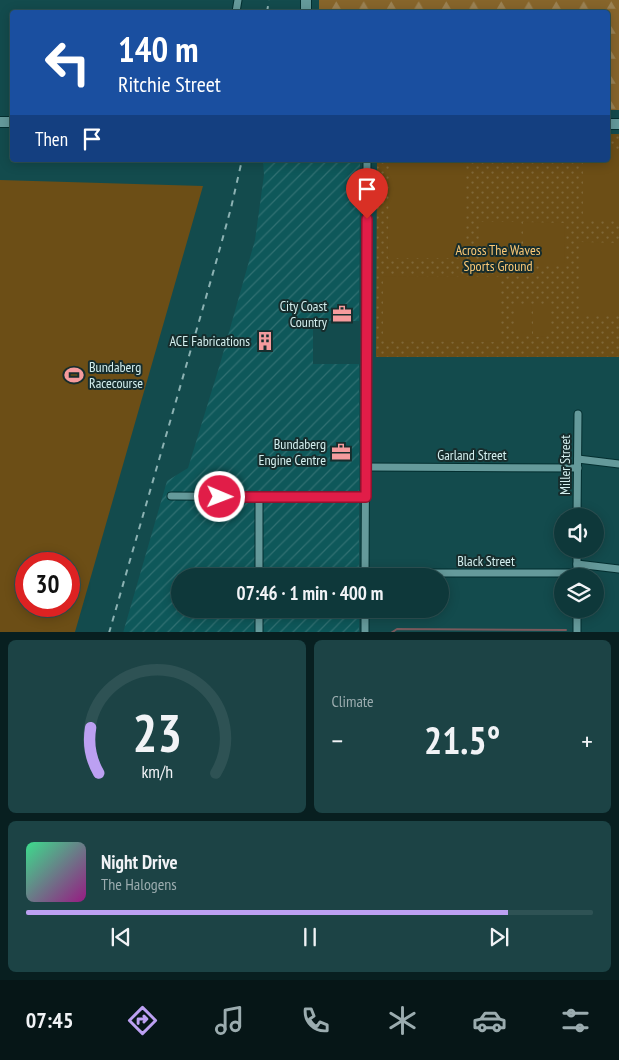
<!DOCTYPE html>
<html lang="en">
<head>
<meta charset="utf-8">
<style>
  :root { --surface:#0e383a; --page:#1c4345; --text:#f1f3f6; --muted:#9bacaf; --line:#2e5254; --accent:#bca0f2 }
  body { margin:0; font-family:"PT Sans Narrow",sans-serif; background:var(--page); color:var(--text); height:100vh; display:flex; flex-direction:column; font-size:19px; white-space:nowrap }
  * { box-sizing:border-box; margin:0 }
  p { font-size:16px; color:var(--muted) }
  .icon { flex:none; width:28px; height:28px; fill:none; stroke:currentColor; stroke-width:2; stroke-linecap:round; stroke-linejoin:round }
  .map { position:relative; height:632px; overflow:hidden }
  .drawer { display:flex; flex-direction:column; gap:8px; padding:8px; background:#081f20; flex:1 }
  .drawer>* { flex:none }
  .hud { position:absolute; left:10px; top:10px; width:600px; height:152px; border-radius:5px; box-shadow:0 2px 12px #0003,0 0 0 1px var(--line); background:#1a4fa0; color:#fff; overflow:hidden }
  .fabs { position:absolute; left:554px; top:508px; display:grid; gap:10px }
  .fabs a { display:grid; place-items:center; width:50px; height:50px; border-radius:50%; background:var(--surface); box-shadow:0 2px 12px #0003,0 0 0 1px var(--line); font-size:25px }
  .speed { position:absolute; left:15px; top:552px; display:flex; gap:10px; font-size:25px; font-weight:700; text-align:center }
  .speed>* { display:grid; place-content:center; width:65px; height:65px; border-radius:50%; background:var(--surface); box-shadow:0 2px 12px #0003,0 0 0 1px var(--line); line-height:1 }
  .speed .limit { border:8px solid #d22; background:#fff; color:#111 }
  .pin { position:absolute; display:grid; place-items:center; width:42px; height:42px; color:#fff; margin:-51px -21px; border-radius:50% 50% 50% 0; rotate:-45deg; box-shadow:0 0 5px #0007 }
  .pin .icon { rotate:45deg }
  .me { position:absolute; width:55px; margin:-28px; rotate:91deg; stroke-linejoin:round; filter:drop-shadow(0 0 4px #0008) }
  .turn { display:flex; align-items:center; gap:18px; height:105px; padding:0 25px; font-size:22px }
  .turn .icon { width:65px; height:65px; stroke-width:2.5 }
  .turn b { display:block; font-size:35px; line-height:42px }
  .then { display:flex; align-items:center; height:48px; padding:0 25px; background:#0003; gap:10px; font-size:19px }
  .big { font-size:38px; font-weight:600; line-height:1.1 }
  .drawer .widget { flex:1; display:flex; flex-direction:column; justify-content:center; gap:8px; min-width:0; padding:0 18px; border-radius:8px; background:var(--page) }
  .drawer .dial { align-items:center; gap:0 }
  .dial svg { height:130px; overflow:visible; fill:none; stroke:var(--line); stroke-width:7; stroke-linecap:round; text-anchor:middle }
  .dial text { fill:var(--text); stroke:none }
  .song { display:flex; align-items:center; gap:15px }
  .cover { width:60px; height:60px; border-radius:8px; background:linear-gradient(135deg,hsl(150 70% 55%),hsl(310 70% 35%)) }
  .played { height:5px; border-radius:2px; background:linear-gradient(90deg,var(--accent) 85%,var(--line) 85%) }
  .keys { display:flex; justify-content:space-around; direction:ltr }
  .heat { display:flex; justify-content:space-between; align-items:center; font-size:28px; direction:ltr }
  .drawer .tiles { flex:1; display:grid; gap:8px; grid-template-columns:1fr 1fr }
  .widget:last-child { grid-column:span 2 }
  .trip { position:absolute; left:171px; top:568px; width:278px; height:50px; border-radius:25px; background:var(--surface); box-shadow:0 2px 12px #0003,0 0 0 1px var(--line); font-weight:600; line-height:50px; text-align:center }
  .dock { display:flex; height:80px; justify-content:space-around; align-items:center; background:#061617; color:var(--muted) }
  .dock .icon { width:35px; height:35px }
  .dock .on { color:var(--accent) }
  .dock b { font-size:22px; color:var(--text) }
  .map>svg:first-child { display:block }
  .industrial { fill:url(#industrial-furrows) }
  .green { fill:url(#green-dots) }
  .forest { fill:url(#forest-firs) }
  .pitch { fill:#6c4e16; fill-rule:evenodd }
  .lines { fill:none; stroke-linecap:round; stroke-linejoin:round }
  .stream { stroke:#7a5a5d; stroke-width:2 }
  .street-casing { stroke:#032f30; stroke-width:9 }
  .secondary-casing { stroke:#032f30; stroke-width:12 }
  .street { stroke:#659a9b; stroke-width:7 }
  .secondary { stroke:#659a9b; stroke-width:10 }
  .rail { stroke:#8cb2b3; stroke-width:2; stroke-dasharray:6 6; stroke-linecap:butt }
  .route-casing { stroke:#92132f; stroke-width:12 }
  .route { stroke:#e11d48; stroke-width:9 }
  .labels { text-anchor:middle; stroke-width:4; stroke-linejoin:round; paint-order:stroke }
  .park-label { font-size:14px; fill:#fcc976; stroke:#172d2d }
  .poi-label { font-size:14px; fill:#d4efef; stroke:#172d2d; text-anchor:end }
  .street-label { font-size:14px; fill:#d4efef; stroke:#172d2d }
</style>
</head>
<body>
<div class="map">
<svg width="619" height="633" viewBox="0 0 619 633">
  <defs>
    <pattern id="industrial-furrows" width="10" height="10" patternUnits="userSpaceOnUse" patternTransform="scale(1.25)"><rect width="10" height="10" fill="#0e585a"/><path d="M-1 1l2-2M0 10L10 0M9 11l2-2" fill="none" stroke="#307072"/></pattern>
    <pattern id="green-dots" width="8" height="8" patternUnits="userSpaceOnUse" patternTransform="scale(1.25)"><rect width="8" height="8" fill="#6c4e16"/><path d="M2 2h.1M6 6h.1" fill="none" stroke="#806838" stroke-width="1.8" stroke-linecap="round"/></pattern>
    <pattern id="forest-firs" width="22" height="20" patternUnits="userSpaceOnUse" patternTransform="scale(1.25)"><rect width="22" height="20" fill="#87652b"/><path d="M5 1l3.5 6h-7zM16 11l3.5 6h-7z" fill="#9c8354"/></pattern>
  </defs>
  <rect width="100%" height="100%" fill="#134b4d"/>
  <path class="industrial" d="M263 160H360L359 321H313V364H359V576H180V609H359V632L123 633 167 481 188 468 220 364 255 240 264 175Z"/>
  <path class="green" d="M608 134H619V357H376L377 160H608Z"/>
  <path class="forest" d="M319 0H619V110H608V12L319 11Z"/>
  <g class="pitch">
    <path d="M608 150H619V221H583V160H608Z"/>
    <path d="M389 160H466V258H388Z"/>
    <path d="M0 180 203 186 75 632H0ZM26 564H69V606H26Z"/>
    <path d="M480 222H521V263H479Z"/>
    <path d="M523 222 565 223 564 264H523Z"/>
    <path d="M580 242 619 243V315H580Z"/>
    <path d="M383 276 501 277V342L383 341Z"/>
    <path d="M515 304H531L532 336H515Z"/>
    <path d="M533 304H549V336L533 337Z"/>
  </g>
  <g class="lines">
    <path class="stream" d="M391 633 397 629 566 630"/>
    <g class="street-casing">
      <g id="street">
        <path d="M236 12 238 0"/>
        <path d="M578 459 619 464"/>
        <path d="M366 467 578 468"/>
        <path d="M171 496 366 497"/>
        <path d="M577 516 578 414"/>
        <path d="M577 549V568"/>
        <path d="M577 564 619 569"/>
        <path d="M365 573H577"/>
        <path d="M259 576V497"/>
        <path d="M365 576 367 160"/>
        <path d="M178 604H180"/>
        <path d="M259 633V609"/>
        <path d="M365 633V609"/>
        <path d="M577 633V609"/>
      </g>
    </g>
    <g class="secondary-casing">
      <g id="secondary">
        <path d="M306 12V0"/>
        <path d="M0 122H12"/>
        <path d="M608 124H619"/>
      </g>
    </g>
    <use href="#street" class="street"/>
    <use href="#secondary" class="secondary"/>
    <g class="rail">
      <path d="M267 12 269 0"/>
      <path d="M109 633 215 266 231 208 242 160"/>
    </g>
  </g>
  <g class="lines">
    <g class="route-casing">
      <path id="route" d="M220 497H366L367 219"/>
    </g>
    <use href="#route" class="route"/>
  </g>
  <defs>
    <g id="office-bare" transform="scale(1.5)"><path d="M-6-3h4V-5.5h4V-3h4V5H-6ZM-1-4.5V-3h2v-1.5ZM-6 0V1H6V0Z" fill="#f59b9d" stroke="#172d2d" stroke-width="2.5" paint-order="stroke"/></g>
    <g id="building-bare" transform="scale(1.5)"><path d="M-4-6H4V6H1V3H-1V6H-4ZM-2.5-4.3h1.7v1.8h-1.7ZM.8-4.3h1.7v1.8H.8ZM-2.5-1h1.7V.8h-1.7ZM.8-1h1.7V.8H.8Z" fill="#f59b9d" stroke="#172d2d" stroke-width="2.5" paint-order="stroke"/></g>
    <g id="stadium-bare" transform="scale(1.5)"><path d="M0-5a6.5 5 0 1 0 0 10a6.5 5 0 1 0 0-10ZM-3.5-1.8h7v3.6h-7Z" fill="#f59b9d" stroke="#172d2d" stroke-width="2.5" paint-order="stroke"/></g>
  </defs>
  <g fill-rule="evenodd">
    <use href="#office-bare" x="342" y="314"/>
    <use href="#building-bare" x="265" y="341"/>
    <use href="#stadium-bare" x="74" y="375"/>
    <use href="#office-bare" x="341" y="452"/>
  </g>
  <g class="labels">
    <g class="park-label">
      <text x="498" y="255">Across The Waves<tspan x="498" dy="16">Sports Ground</tspan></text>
    </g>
    <g class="poi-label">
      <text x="327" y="311">City Coast<tspan x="327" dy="16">Country</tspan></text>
      <text x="250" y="346">ACE Fabrications</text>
      <text x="89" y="372" text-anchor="start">Bundaberg<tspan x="89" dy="16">Racecourse</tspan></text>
      <text x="326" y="449">Bundaberg<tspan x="326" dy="16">Engine Centre</tspan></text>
    </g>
    <g class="street-label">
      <text x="472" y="460">Garland Street</text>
      <text transform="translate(565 465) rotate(-90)" y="5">Miller Street</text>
      <text x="486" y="566">Black Street</text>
    </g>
  </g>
</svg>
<div class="fabs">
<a><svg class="icon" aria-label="sound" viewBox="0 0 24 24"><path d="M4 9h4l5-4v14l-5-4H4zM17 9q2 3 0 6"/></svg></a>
<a><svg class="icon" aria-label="layers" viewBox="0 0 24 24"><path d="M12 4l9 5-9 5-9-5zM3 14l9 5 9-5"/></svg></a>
</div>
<div class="speed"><div class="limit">30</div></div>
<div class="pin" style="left:367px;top:219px;background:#d93025"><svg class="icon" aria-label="arrive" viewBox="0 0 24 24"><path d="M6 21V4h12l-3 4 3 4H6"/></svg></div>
<svg class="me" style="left:220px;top:497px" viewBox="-20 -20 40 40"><circle r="17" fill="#e11d48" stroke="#fff" stroke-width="3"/><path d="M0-11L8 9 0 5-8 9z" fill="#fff"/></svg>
<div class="trip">07:46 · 1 min · 400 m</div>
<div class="hud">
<div class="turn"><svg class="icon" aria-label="left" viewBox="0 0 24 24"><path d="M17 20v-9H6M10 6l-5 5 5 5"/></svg><div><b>140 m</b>Ritchie Street</div></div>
<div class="then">Then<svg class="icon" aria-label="arrive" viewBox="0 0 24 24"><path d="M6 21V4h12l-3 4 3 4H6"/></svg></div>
</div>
</div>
<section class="drawer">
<div class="tiles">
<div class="widget dial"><svg viewBox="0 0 100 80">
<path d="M14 69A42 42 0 1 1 86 69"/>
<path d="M14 69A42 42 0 0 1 9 41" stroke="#bca0f2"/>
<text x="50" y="56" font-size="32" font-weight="700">23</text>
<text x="50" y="72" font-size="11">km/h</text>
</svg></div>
<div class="widget"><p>Climate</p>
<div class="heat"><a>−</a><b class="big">21.5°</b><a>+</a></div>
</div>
<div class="widget">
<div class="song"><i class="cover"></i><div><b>Night Drive</b><p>The Halogens</p></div></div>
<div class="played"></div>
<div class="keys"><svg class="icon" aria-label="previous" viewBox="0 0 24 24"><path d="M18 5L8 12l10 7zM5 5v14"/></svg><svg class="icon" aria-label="pause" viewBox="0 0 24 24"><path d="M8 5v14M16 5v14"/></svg><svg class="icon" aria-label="next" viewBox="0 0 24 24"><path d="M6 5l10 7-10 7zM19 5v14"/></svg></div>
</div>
</div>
</section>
<nav class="dock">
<b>07:45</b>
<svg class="icon on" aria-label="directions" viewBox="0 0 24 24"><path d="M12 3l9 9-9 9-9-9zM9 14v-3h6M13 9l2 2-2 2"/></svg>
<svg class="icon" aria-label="music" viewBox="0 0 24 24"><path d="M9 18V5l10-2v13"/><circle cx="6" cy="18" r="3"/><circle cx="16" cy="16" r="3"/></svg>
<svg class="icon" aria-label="phone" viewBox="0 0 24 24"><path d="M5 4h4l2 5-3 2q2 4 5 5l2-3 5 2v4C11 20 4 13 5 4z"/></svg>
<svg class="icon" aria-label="climate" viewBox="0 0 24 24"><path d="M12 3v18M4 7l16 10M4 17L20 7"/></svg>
<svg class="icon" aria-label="car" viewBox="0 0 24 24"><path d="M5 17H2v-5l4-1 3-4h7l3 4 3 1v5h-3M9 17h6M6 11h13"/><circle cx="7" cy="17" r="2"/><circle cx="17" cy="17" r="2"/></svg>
<svg class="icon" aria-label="filters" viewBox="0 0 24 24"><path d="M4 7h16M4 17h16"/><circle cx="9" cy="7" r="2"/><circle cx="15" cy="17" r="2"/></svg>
</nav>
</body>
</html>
